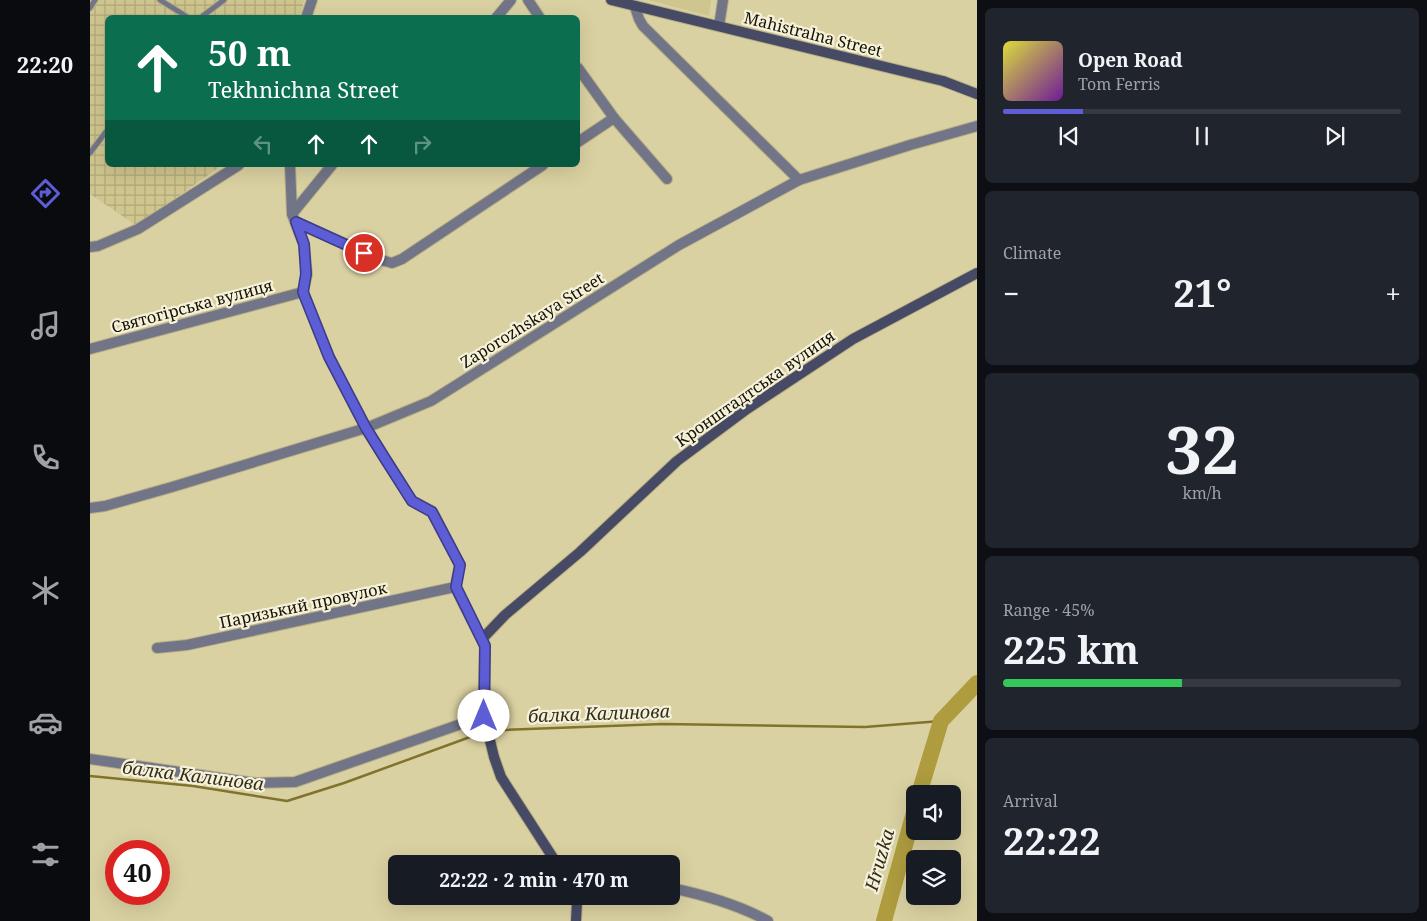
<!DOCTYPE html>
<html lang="en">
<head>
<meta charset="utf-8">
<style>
  :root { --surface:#171b24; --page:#20242c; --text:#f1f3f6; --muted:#9ea1a6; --line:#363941; --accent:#5d5dd5 }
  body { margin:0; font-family:"Noto Serif",serif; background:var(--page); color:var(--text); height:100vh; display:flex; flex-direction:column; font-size:19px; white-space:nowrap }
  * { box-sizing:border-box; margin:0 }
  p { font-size:16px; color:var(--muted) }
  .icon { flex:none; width:28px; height:28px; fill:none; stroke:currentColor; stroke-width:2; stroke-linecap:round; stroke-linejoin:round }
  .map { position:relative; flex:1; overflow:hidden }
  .side { display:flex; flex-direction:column; gap:8px; padding:8px; background:#0d0f14; width:450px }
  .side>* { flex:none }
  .guide { position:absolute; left:15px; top:15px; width:475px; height:152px; border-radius:8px; box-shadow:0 5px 20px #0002; background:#0b6e4f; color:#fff; overflow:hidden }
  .fabs { position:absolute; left:816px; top:785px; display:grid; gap:10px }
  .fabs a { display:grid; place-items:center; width:55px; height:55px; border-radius:8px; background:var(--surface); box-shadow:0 5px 20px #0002; font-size:25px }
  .speed { position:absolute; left:15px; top:840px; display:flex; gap:10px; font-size:25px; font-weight:700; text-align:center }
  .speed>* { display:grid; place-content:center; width:65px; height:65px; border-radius:50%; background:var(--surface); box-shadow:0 5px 20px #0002; line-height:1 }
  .speed .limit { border:8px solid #d22; background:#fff; color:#111 }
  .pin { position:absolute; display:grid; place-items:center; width:42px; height:42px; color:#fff; margin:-21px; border:2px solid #fff; border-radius:50%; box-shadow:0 1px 5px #0007 }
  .me { position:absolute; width:55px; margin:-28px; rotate:0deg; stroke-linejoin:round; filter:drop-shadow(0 0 4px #0008) }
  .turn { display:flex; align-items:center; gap:18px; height:105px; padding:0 20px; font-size:22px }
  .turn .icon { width:65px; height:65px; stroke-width:2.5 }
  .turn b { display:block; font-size:35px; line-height:42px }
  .lanes { display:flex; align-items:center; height:48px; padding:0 20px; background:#0003; justify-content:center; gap:25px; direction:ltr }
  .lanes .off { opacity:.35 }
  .big { font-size:38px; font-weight:700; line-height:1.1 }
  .side .tile { flex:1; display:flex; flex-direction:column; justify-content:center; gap:8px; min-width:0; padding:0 18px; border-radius:8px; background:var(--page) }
  .side .dial { align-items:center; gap:0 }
  .dial b { font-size:65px; line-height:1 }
  .song { display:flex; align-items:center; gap:15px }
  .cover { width:60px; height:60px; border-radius:8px; background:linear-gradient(135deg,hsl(60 70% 55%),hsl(280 70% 35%)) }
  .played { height:5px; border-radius:2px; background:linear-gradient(90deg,var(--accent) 20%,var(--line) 20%) }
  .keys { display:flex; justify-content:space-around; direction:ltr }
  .heat { display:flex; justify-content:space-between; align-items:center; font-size:28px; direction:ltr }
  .charge { height:8px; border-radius:4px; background:linear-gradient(90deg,#34c759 45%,var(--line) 0) }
  .trip { position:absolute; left:298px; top:855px; width:292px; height:50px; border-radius:8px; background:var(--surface); box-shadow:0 5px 20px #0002; font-weight:700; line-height:50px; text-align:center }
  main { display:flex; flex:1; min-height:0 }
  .tabs { display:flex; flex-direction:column; width:90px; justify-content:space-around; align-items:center; background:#090b0e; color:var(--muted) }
  .tabs .icon { width:35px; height:35px }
  .tabs .current { color:var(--accent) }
  .tabs b { font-size:22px; color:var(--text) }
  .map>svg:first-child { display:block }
  .built { fill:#cfc58e }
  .industrial { fill:url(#industrial-grid) }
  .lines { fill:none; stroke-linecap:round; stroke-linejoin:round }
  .stream { stroke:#80732c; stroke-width:2.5 }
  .river { stroke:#ae9c3e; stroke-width:16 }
  .lane-casing { stroke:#b7af85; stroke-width:7 }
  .street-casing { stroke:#b7af85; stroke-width:12 }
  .secondary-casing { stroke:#b7af85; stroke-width:12 }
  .lane { stroke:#727587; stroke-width:5 }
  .street { stroke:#727587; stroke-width:10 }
  .secondary { stroke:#474a64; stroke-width:10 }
  .route-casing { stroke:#3c3c8a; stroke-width:12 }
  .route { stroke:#5d5dd5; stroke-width:9 }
  .labels { text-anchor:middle; stroke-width:4.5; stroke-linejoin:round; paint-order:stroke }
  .street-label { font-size:16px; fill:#151202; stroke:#f6f1da }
  .water-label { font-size:18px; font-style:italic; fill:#322e19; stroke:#f6f1da }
</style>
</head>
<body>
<main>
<nav class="tabs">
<b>22:20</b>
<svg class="icon current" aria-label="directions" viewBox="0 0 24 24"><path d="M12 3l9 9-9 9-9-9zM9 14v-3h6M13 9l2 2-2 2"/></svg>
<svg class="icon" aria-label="music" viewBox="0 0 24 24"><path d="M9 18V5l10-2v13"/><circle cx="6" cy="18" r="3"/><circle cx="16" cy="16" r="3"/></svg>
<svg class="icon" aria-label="phone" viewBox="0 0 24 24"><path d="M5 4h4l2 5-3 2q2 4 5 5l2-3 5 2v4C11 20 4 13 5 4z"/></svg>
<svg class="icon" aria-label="climate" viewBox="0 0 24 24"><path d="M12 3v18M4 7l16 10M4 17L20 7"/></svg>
<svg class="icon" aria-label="car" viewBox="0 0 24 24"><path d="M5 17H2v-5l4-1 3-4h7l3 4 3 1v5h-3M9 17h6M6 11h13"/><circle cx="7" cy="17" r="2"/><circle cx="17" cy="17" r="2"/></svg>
<svg class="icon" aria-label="filters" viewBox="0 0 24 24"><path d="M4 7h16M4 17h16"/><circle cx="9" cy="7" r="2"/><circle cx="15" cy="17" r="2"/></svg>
</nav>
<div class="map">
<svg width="887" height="921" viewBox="0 0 887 921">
  <defs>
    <pattern id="industrial-grid" width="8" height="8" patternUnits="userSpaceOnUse" patternTransform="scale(1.25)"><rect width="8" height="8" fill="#cfc58e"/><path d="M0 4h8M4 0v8" fill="none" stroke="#b1a879"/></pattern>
  </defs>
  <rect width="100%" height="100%" fill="#dad1a2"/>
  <path class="built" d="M558 0H621L619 16Z"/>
  <path class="industrial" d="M0 0H214L210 17 18 18V165H132L47 226 0 194Z"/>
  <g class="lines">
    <g class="stream">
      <path d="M401 734 414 730 573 724 775 727 851 721"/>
      <path d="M0 776 103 786 197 801 254 783 380 737 396 735"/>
    </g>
    <g class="river">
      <path d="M829 794 851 721 887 683"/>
      <path d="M794 921 825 809"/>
    </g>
    <g class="lane-casing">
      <g id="lane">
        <path d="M70 0 99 18"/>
        <path d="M0 8 5 0"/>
        <path d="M110 18 134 0"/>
        <path d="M0 153 18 129"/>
      </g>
    </g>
    <g class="street-casing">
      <g id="street">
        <path d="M438 0 450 18"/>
        <path d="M545 7 549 19 553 26 709 180"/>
        <path d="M216 18 222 0"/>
        <path d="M406 18 421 0"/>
        <path d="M629 26 633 0"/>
        <path d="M488 68 524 118 577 179"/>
        <path d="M488 142 524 118"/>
        <path d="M200 165 202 214 214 245 217 274 213 292 239 357 276 428 322 501 342 511 370 565 365 587 395 645"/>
        <path d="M202 214 242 165"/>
        <path d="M206 222 291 260 302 263 312 259 453 165"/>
        <path d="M0 247 8 246 48 229 149 165"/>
        <path d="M0 349 213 292"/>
        <path d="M0 508 15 506 82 487 276 428 341 401 589 245 709 180 820 145 887 126"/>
        <path d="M67 648 97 645 365 587"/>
        <path d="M0 759 165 783 205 782 394 716"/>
        <path d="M581 888C615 895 647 904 678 921"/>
      </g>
    </g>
    <g class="secondary-casing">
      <g id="secondary">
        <path d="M521 0 853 81 887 94"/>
        <path d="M393 638 415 615 490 552 587 461 657 409 763 339 887 273"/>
        <path d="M395 646 394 716 404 757 411 777 467 864"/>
        <path d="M485 896 487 902 486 921"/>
      </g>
    </g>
    <use href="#lane" class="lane"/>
    <use href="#street" class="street"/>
    <use href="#secondary" class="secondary"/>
  </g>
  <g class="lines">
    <g class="route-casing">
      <path id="route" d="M274 253 206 222 214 244 216 274 213 292 239 357 276 428 294 457 322 501 342 512 370 565 366 587 395 646 394 716"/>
    </g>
    <use href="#route" class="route"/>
  </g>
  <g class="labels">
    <g class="street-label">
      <text transform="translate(723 34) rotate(14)" y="6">Mahistralna Street</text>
      <text transform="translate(102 306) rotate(-15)" y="6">Святогірська вулиця</text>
      <text transform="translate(442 320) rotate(-32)" y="6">Zaporozhskaya Street</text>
      <text transform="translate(665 388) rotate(-35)" y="6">Кронштадтська вулиця</text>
      <text transform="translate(213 605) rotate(-12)" y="6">Паризький провулок</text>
    </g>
    <g class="water-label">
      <text transform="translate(509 714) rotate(-2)" y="6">балка Калинова</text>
      <text transform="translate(103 776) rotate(7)" y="6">балка Калинова</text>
      <text transform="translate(790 860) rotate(-74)" y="6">Hruzka</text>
    </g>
  </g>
</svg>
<div class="fabs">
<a><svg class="icon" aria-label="sound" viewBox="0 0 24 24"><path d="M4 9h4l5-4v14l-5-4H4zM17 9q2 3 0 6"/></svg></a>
<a><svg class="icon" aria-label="layers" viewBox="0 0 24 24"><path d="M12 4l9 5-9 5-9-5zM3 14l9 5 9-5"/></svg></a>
</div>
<div class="speed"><div class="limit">40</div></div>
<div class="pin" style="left:274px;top:253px;background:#d93025"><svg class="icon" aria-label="arrive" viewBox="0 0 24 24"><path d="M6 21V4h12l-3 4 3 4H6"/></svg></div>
<svg class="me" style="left:394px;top:716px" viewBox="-20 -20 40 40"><circle r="19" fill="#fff"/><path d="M0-13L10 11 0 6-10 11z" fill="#5d5dd5"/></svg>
<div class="trip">22:22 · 2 min · 470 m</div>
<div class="guide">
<div class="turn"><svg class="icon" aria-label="ahead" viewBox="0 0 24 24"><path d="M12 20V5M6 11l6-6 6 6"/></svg><div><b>50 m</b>Tekhnichna Street</div></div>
<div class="lanes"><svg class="icon off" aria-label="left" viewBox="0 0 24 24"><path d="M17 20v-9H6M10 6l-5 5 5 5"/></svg><svg class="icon" aria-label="ahead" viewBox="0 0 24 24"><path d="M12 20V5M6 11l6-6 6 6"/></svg><svg class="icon" aria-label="ahead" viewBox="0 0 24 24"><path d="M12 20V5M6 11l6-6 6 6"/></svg><svg class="icon off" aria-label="right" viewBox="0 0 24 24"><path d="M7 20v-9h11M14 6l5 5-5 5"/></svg></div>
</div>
</div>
<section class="side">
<div class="tile">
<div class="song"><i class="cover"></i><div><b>Open Road</b><p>Tom Ferris</p></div></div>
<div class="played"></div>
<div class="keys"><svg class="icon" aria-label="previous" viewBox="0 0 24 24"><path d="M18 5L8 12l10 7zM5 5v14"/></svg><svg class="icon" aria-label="pause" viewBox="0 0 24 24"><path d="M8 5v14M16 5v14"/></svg><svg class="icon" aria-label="next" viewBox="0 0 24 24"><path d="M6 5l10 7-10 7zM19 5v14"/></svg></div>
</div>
<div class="tile"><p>Climate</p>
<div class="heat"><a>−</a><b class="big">21°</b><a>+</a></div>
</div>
<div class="tile dial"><b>32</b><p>km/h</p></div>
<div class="tile"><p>Range · 45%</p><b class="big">225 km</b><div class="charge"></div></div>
<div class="tile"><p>Arrival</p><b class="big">22:22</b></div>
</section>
</main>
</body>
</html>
